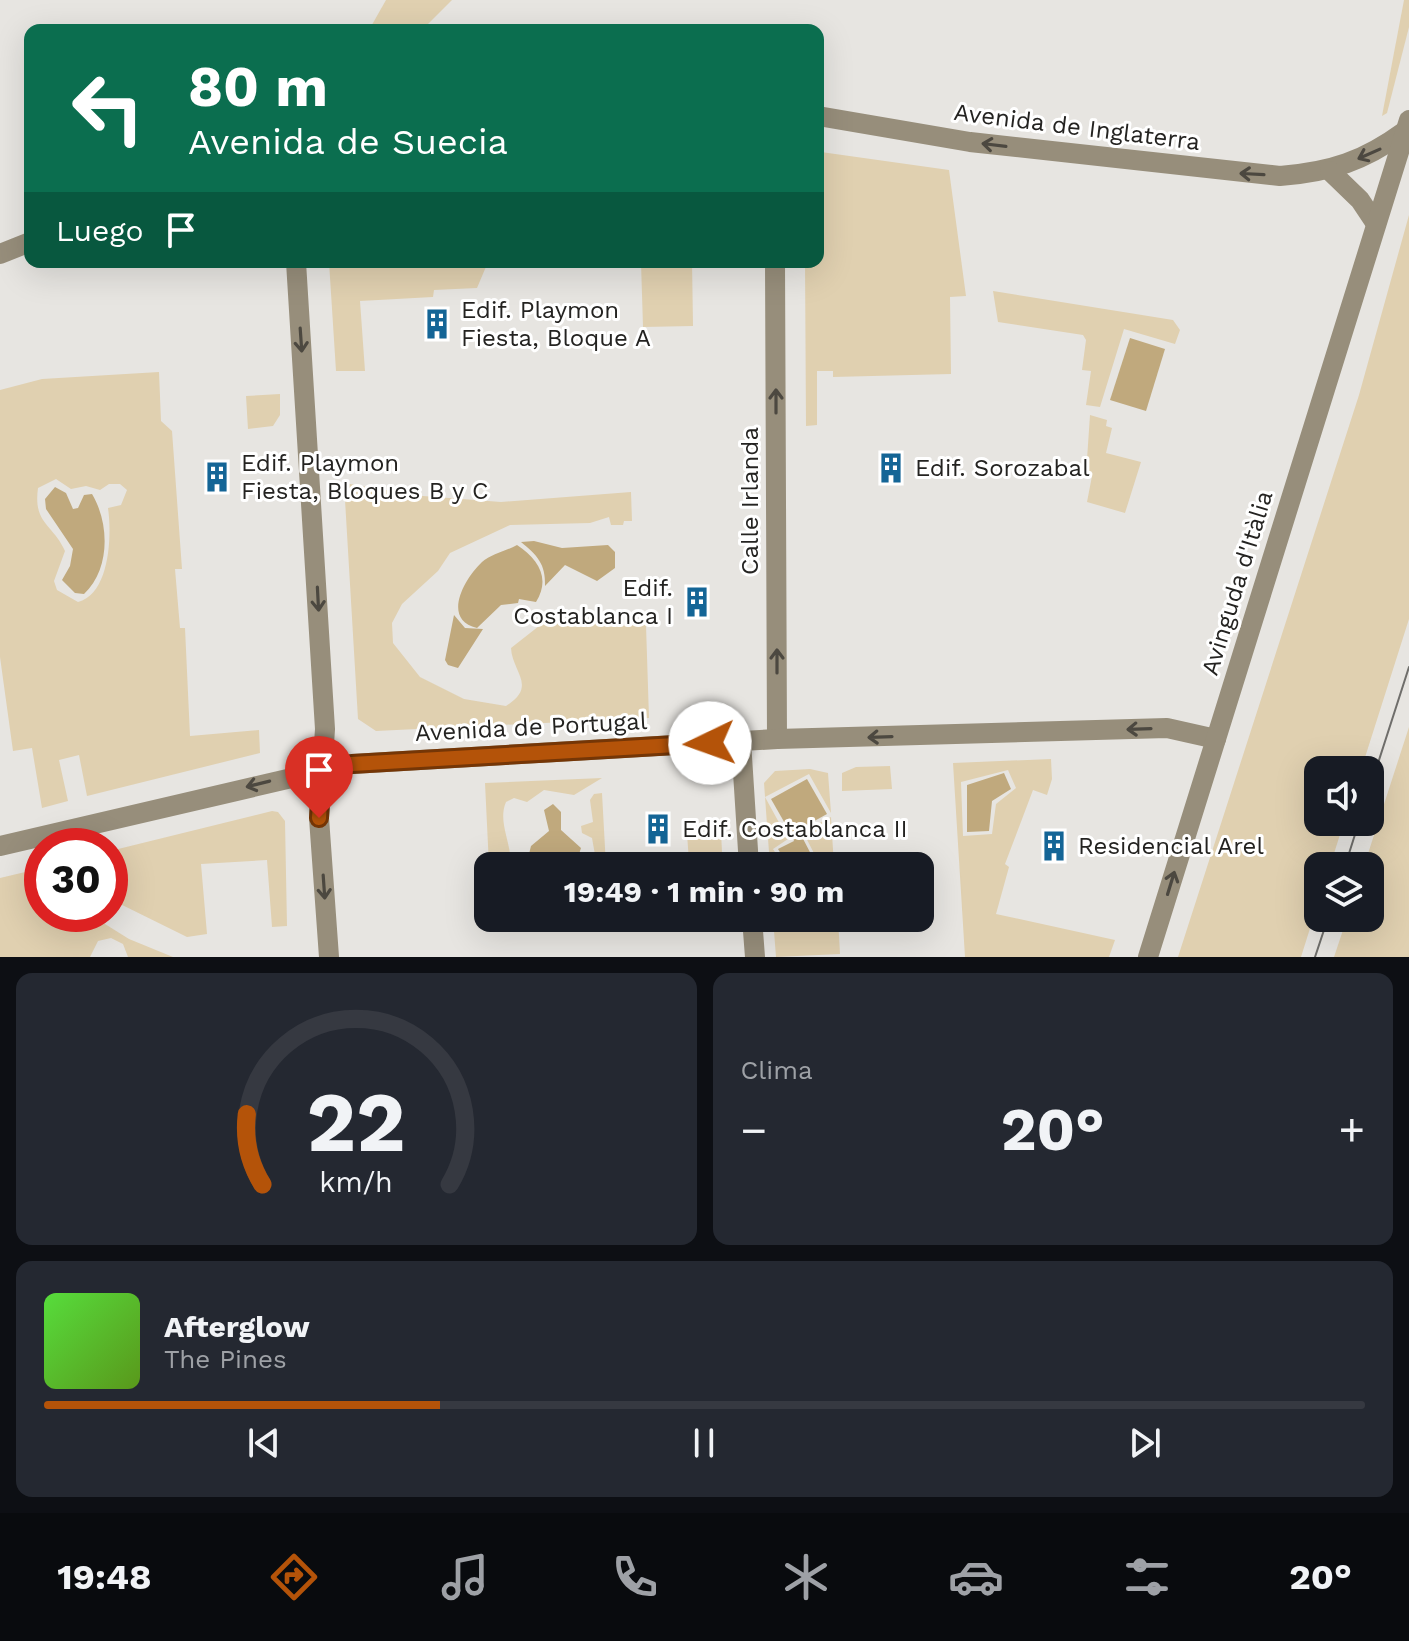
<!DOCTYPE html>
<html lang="es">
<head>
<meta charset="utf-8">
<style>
  :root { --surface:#171b24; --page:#242831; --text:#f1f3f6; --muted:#9ea1a6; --line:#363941; --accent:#b45309 }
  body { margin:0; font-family:"Work Sans",sans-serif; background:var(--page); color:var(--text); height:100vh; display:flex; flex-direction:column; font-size:30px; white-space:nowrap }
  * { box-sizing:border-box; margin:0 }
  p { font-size:26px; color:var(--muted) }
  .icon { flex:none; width:44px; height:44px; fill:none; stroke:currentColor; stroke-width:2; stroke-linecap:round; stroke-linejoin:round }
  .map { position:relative; height:957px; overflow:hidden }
  .drawer { display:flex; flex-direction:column; gap:16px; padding:16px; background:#0d0f14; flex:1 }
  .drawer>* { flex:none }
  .top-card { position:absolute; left:24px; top:24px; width:800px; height:244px; border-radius:16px; box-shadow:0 8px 32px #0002; background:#0b6e4f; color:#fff; overflow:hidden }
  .buttons { position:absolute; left:1304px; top:756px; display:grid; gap:16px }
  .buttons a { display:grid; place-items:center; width:80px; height:80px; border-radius:16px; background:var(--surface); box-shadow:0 8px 32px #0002; font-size:40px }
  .speed { position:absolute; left:24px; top:828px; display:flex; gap:16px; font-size:40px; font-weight:700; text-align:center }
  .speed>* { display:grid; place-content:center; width:104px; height:104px; border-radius:50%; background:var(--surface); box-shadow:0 8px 32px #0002; line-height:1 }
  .speed .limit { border:12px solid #d22; background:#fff; color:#111 }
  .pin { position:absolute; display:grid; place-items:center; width:68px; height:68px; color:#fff; margin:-82px -34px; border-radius:50% 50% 50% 0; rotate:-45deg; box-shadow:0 0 8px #0007 }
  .pin .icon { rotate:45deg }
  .me { position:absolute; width:88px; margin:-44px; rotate:267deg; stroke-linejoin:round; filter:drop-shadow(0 0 6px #0008) }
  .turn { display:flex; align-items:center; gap:28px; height:168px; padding:0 32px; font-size:36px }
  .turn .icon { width:104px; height:104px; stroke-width:2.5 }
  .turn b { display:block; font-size:56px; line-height:68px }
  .then { display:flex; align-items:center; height:76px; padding:0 32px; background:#0003; gap:16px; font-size:30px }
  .big { font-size:60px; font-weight:700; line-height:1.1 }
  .drawer .widget { flex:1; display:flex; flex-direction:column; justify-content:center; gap:12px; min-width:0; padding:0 28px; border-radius:16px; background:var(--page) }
  .drawer .dial { align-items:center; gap:0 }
  .dial svg { height:208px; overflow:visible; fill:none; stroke:var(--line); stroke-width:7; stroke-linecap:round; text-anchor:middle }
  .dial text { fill:var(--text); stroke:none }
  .song { display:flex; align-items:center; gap:24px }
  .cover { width:96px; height:96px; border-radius:12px; background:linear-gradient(135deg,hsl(110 70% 55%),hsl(90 70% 35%)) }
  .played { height:8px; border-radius:4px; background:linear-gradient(90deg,var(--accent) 30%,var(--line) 30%) }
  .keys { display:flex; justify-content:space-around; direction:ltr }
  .heat { display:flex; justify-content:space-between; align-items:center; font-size:44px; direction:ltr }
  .drawer .tiles { flex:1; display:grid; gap:16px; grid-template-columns:1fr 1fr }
  .widget:last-child { grid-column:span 2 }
  .trip { position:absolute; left:474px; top:852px; width:460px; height:80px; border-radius:16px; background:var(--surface); box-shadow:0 8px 32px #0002; font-weight:700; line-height:80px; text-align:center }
  .tabs { display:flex; height:128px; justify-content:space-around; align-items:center; background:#090b0e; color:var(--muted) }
  .tabs .icon { width:56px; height:56px }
  .tabs .selected { color:var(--accent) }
  .tabs b { font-size:36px; color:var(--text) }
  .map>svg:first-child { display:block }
  .green { fill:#e0d0b0; fill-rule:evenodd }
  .water { fill:#c0a97d }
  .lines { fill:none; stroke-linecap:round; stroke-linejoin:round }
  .minor { stroke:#978e7b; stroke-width:20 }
  .tram { stroke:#6f6e6b; stroke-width:2 }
  .oneway { stroke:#4c4840 }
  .route-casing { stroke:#753606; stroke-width:20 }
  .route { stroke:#b45309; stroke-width:14 }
  .labels { text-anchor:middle; stroke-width:6; stroke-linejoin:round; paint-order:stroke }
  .street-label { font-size:24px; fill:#242321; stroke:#fff }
  .poi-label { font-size:24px; fill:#242321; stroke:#fff; text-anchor:start }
</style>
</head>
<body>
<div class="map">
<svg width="1409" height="957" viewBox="0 0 1409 957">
  <rect width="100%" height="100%" fill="#e7e5e1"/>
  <g class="green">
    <path d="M386 0H452L422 30H369Z"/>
    <path d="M1404 0H1409V27L1387 113 1382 116Z"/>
    <path d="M821 152 949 170 966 296 950 297 951 374 833 377V371H817V425L806 426 805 262H818Z"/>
    <path d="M1409 215V619L1361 770H1318V822H1344L1330 866H1318V903L1301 957H1178L1359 395Z"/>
    <path d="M329 262H488L477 288 434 290 433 297 360 301 365 371H336Z"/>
    <path d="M641 262H692L693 326 643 327Z"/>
    <path d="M993 291 1173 320 1180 330 1175 344 1124 329 1100 407 1086 405 1091 371 1082 370 1086 340 1083 335 998 322Z"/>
    <path d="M159 372 161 421 172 431 182 569H175L180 628H185L190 736 259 730 260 753 87 796 79 755 59 760 68 801 42 808 32 748 13 751 0 657V390L42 379ZM56 479 71 489 86 486 100 490 109 484H120L127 490 121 505 108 508C112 535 110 594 78 602L57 590 54 581 65 551C53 524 33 524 38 488Z"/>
    <path d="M280 394V415L273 426 248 429 246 396Z"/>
    <path d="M1090 415 1107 420 1106 426 1112 428 1106 453 1141 462 1125 513 1087 502 1092 476 1086 474Z"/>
    <path d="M344 483 423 496 501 502 631 492 632 521H624L623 525H611L609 517 590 523 510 525 450 553 438 571 402 604 392 623 393 643 420 677 464 699 506 706C538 686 512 672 511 648L539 626 549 622 572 624 588 619 602 626 646 625 649 718 376 731 358 719Z"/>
    <path d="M1409 727V957H1334L1347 918H1370V866H1364Z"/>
    <path d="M1051 759 1052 779 1047 795 1033 790 1005 864 1009 867 996 914 1115 940 1109 957H965L953 763ZM1008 770 1016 788 996 804 992 834 963 836 961 782Z"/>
    <path d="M890 766 892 789 842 791V773L856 767Z"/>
    <path d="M810 769 828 773 831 813 809 774 765 797 788 839 773 849 784 866H770L764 783 775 771Z"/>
    <path d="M602 778 574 795 544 790 527 802 514 798 506 802C497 823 513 844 510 866H489L485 783Z"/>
    <path d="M602 793 606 866H597L592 838 582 833 581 826 593 822 590 800 594 794Z"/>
    <path d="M272 811 278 812 285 821 287 926 272 927 267 860 201 864 207 934 187 937 110 899V851Z"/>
    <path d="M831 817 834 866H805L817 859 803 832Z"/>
    <path d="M721 832 722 852 718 853 719 859 689 861 687 834Z"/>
    <path d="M42 868V914H89L129 939 173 957H128L123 944 111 938 98 941 90 957H0V878Z"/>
    <path d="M773 918H838L840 954 776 957Z"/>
  </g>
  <g class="water">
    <path d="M1130 338 1165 349 1146 411 1110 400Z"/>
    <path d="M55 487 66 493 73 509 78 508 84 495 92 494C110 524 110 570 84 594L75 593 62 580 70 566 73 549 46 509 45 499Z"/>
    <path d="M534 541 562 548 608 545 615 552V568L597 581 565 565 545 586C546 564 537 555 521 542Z"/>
    <path d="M517 545C538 559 551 578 536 602L519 599 518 603 501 605 477 628C442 620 463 580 482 562 491 554 506 551 517 545Z"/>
    <path d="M454 615 465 628 483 629 458 668 448 665 445 660Z"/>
    <path d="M1004 773 1011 789 992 801 989 831 967 832V785Z"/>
    <path d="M807 779 827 814 791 834 771 799Z"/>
    <path d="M553 804 561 812V830L581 848 575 866H526L531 846 549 831 544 810Z"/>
    <path d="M800 833 813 858 798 866H788L778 849 794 841 792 836Z"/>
  </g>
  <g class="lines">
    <g class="minor">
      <path d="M818 116 970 142 1280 176C1331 172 1364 161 1405 131"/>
      <path d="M1330 171 1360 200 1376 224"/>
      <path d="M0 254 30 242"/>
      <path d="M296 262 325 729 319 818 329 957"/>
      <path d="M775 262 777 739"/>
      <path d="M741 741 749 866"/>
      <path d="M0 846 352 764 777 739 1167 728 1216 739"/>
      <path d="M752 918 755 957"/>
      <path d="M1148 957 1409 120"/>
    </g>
    <g class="tram">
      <path d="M1370 788 1409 667"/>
      <path d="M1345 866 1359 822"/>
      <path d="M1315 957 1328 918"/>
    </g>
  </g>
  <defs><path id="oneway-shaft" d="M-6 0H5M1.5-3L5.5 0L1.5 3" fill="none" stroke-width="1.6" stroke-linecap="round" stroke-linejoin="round" transform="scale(2)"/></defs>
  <g class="oneway">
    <use href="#oneway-shaft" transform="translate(994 145) rotate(-173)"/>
    <use href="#oneway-shaft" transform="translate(1369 154) rotate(156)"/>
    <use href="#oneway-shaft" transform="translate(1252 174) rotate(-177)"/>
    <use href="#oneway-shaft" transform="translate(301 340) rotate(86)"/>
    <use href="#oneway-shaft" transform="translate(776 401) rotate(-90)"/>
    <use href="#oneway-shaft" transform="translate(318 599) rotate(87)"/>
    <use href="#oneway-shaft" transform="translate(777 661) rotate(-90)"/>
    <use href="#oneway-shaft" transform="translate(1139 729) rotate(178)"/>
    <use href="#oneway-shaft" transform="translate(880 737) rotate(178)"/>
    <use href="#oneway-shaft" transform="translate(258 784) rotate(166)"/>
    <use href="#oneway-shaft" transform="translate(1171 883) rotate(-73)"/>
    <use href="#oneway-shaft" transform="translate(324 887) rotate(86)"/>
  </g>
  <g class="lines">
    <g class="route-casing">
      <path id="route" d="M319 818 322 769 352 764 710 743"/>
    </g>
    <use href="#route" class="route"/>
  </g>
  <defs>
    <g id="building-bare" transform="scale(2.4)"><path d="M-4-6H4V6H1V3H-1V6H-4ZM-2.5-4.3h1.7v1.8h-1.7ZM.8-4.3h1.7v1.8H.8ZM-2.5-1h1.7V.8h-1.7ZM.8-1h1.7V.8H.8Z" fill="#146596" stroke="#fff" stroke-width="2.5" paint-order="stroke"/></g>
  </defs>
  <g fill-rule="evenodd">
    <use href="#building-bare" x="437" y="324"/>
    <use href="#building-bare" x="891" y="468"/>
    <use href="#building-bare" x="217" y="477"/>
    <use href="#building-bare" x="697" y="602"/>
    <use href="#building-bare" x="658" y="829"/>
    <use href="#building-bare" x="1054" y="846"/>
  </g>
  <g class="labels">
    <g class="street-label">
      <text transform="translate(1077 127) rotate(7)" y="8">Avenida de Inglaterra</text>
      <text transform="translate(750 501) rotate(-90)" y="8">Calle Irlanda</text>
      <text transform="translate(1237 583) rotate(-73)" y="8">Avinguda d'Itàlia</text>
      <text transform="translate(531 727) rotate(-3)" y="8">Avenida de Portugal</text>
    </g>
    <g class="poi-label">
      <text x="461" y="318">Edif. Playmon<tspan x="461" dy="28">Fiesta, Bloque A</tspan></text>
      <text x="241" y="471">Edif. Playmon<tspan x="241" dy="28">Fiesta, Bloques B y C</tspan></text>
      <text x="915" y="476">Edif. Sorozabal</text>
      <text x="673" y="596" text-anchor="end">Edif.<tspan x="673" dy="28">Costablanca I</tspan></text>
      <text x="682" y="837">Edif. Costablanca II</text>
      <text x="1078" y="854">Residencial Arel</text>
    </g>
  </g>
</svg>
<div class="buttons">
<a><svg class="icon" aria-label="sound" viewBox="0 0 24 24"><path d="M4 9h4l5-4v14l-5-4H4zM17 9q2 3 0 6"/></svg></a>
<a><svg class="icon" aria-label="layers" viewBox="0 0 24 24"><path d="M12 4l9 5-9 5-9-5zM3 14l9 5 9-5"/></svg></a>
</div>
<div class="speed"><div class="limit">30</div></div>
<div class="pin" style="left:319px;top:818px;background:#d93025"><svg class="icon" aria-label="arrive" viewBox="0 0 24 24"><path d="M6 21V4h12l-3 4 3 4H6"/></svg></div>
<svg class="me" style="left:710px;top:743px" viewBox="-20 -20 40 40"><circle r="19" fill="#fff"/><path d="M0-13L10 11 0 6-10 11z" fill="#b45309"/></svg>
<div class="trip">19:49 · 1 min · 90 m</div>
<div class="top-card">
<div class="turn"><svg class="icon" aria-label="left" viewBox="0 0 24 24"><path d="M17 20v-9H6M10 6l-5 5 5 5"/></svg><div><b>80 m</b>Avenida de Suecia</div></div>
<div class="then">Luego<svg class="icon" aria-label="arrive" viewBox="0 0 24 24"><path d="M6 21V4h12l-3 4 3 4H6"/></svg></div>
</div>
</div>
<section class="drawer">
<div class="tiles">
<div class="widget dial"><svg viewBox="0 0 100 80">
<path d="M14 69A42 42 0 1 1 86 69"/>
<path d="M14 69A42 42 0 0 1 8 42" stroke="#b45309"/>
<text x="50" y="56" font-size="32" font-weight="700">22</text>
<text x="50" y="72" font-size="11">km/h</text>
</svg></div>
<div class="widget"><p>Clima</p>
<div class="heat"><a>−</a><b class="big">20°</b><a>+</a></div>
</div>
<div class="widget">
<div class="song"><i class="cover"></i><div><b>Afterglow</b><p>The Pines</p></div></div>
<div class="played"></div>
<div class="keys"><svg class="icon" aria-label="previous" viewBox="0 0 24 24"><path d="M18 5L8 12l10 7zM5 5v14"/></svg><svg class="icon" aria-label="pause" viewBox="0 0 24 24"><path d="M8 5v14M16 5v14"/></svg><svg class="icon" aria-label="next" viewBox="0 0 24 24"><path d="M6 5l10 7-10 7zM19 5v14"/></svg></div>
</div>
</div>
</section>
<nav class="tabs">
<b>19:48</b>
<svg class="icon selected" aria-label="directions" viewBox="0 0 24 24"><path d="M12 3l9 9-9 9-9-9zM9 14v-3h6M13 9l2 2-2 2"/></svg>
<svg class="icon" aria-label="music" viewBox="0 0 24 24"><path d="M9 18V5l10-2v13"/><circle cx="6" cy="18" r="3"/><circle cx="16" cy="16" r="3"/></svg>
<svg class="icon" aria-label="phone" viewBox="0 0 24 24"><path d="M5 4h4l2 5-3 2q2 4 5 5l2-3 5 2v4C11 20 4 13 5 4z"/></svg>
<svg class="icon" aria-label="climate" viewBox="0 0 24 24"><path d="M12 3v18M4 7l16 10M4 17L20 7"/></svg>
<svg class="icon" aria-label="car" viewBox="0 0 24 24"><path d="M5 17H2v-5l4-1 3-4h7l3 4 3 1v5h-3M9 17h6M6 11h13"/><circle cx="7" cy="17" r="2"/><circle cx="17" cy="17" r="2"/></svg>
<svg class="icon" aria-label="filters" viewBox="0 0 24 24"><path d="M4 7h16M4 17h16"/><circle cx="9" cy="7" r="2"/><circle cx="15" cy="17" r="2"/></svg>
<b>20°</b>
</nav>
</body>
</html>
